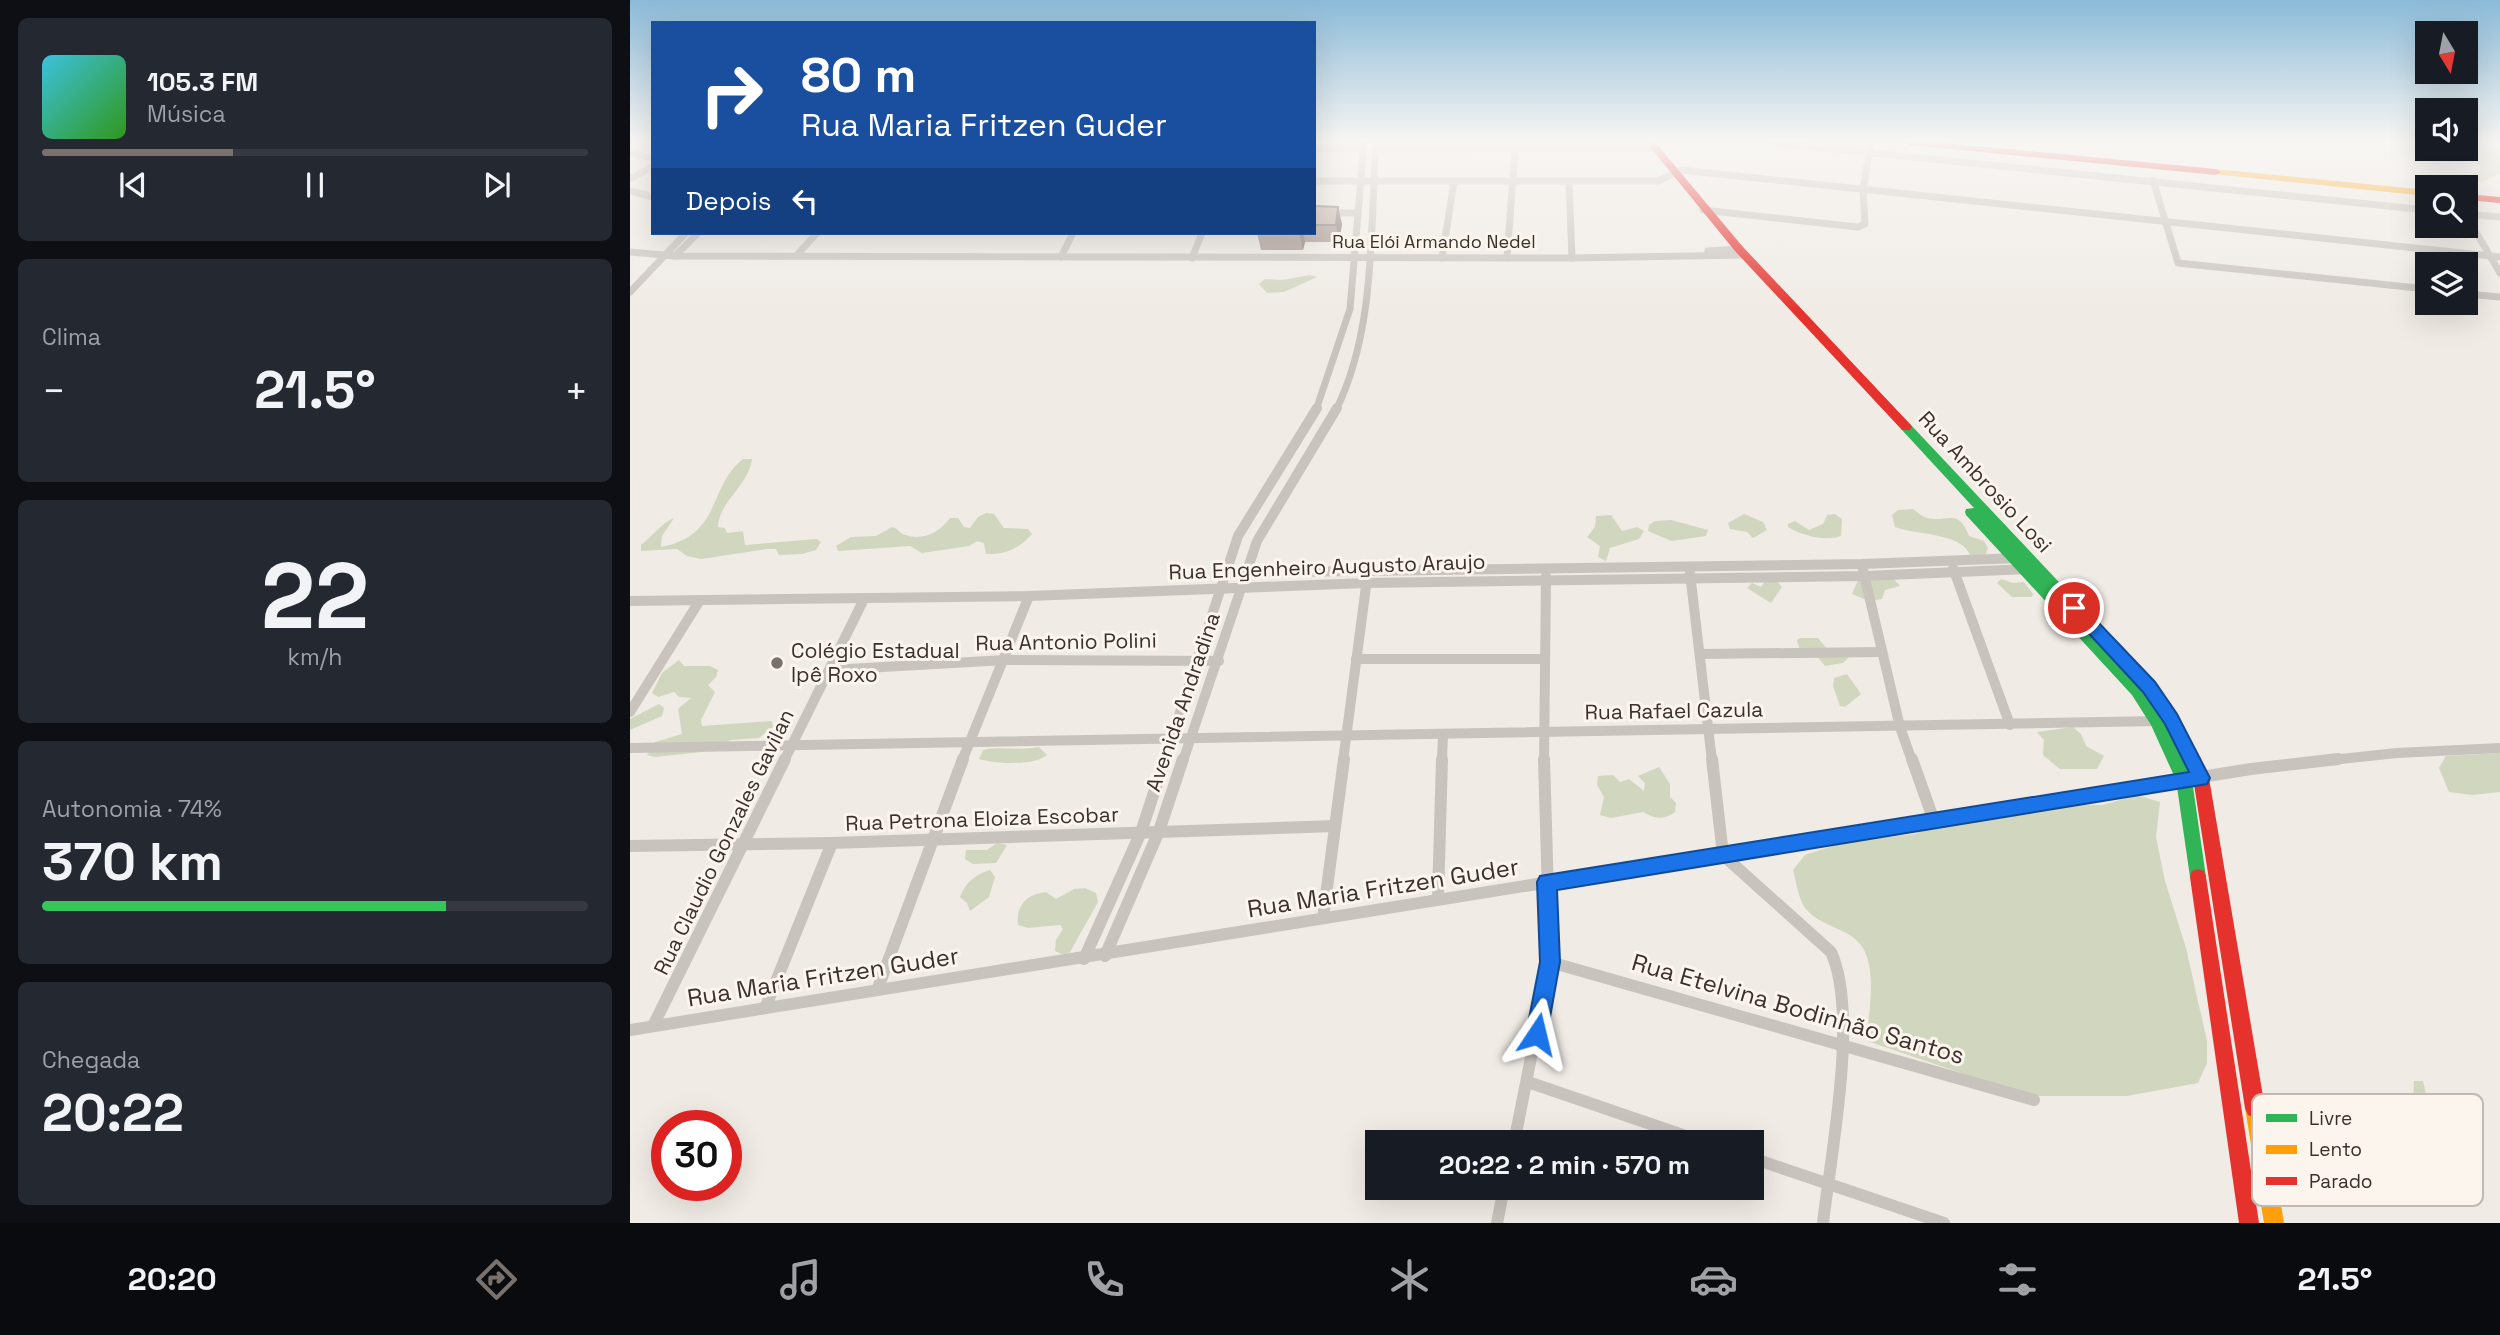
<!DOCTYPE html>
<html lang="pt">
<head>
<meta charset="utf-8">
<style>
  :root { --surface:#171b24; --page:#242831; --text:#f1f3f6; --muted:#9ea1a6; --line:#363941; --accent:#7a716c }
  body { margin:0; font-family:"Space Grotesk",sans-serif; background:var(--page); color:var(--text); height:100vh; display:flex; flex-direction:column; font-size:26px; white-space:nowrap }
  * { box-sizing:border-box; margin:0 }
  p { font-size:23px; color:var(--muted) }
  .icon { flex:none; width:38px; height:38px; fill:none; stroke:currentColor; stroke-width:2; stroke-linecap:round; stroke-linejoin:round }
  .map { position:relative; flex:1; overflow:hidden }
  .panel { display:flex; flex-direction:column; gap:18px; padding:18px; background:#0d0f14; width:630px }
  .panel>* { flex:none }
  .top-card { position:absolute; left:21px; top:21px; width:665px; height:214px; border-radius:0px; box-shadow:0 7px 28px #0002; background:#1a4fa0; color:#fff; overflow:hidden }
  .needle { width:46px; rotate:170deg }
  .fabs { position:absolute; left:1785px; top:21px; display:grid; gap:14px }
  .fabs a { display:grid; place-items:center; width:63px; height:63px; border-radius:0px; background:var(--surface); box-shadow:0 7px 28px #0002; font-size:35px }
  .speed { position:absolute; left:21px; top:1110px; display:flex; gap:14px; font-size:35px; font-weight:700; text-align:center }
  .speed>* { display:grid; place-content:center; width:91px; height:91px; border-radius:50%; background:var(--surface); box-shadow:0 7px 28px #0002; line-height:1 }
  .speed .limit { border:10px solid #d22; background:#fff; color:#111 }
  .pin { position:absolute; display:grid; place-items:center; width:60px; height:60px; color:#fff; margin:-30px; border:4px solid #fff; border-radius:50%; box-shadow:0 2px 7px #0007 }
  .me { position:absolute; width:77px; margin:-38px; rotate:10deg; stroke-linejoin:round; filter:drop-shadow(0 0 5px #0008) }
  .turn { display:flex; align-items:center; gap:24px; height:147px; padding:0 35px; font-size:32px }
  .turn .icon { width:91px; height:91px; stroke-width:2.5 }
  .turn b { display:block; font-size:49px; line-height:60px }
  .then { display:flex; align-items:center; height:66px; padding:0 35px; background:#0003; gap:14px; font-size:26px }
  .big { font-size:52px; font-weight:700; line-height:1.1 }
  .panel .card { flex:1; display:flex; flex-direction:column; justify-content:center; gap:10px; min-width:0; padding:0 24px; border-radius:10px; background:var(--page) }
  .panel .dial { align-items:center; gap:0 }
  .dial b { font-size:91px; line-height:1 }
  .song { display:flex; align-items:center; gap:21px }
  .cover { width:84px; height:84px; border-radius:10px; background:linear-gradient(135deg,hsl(190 70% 55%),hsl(110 70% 35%)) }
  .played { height:7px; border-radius:4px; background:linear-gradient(90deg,var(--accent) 35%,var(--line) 35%) }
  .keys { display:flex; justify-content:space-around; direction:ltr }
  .heat { display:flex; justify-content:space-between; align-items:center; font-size:38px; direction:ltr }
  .charge { height:10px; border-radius:5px; background:linear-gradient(90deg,#34c759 74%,var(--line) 0) }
  .trip { position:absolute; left:735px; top:1130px; width:399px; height:70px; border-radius:0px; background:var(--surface); box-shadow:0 7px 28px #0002; font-weight:700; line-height:70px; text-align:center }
  .menu { display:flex; height:112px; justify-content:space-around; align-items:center; background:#090b0e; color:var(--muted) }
  .menu .icon { width:49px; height:49px }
  .menu .on { color:var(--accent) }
  .menu b { font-size:32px; color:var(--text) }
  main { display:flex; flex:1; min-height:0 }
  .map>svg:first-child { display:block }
  .green { fill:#d1d6bf }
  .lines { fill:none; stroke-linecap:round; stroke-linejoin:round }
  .street-far2 { stroke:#c9c3be; stroke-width:7 }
  .street-far1 { stroke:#c9c3be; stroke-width:10 }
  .street { stroke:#c9c3be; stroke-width:12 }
  .fast { fill:#30b455; fill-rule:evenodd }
  .slow { fill:#ff9f0a; fill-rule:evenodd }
  .jam { fill:#e5322d; fill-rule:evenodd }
  .wall { fill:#a89690 }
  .shaded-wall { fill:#887a75 }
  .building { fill:#c3afa7; stroke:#887a75; stroke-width:2 }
  .route { fill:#1a73e8; stroke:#114b97; stroke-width:2 }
  .poi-dot { fill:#7a716c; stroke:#fbf5ee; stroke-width:2.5 }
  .labels { text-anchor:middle; stroke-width:6; stroke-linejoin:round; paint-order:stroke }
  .far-street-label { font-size:18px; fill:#3b302b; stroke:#fbf5ee }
  .street-label { font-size:21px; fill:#3b302b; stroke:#fbf5ee }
  .poi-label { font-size:21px; fill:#3b302b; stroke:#fbf5ee; text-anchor:start }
  .near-street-label { font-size:24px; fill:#3b302b; stroke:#fbf5ee }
  .key { fill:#fbf5ee; stroke:#c1bab4; stroke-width:2 }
  .key-label { font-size:19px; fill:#3b302b }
</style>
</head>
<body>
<main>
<section class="panel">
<div class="card">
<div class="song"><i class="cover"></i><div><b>105.3 FM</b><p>Música</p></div></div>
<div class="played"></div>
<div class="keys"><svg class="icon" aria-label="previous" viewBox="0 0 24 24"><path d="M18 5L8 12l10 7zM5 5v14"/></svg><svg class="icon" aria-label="pause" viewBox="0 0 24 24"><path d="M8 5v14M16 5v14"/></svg><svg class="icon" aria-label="next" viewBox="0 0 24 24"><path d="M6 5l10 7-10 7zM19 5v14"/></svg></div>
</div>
<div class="card"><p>Clima</p>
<div class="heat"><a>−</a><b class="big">21.5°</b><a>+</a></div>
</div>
<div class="card dial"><b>22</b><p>km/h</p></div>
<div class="card"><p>Autonomia · 74%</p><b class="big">370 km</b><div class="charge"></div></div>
<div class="card"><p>Chegada</p><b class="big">20:22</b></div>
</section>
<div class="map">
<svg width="1870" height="1223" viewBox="0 0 1870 1223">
  <rect width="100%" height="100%" fill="#f0ebe5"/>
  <g class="green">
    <path d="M1836 142 1865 146 1870 152V174L1851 182 1838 177 1851 170Z"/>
    <path d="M680 275 687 277 654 292 637 293 629 284 635 279 652 280Z"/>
    <path d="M113 459H122C118 487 89 501 88 527L95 528 97 533 113 531 115 545 187 539 191 542 186 550 172 554 149 555 146 549H137L71 559 57 556 47 549 11 551V545C22 537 31 523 44 518L32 536 31 547C92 536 78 486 113 459Z"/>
    <path d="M1283 509C1287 512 1292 516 1297 518 1318 523 1328 507 1339 536L1354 541 1358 548 1356 554 1349 558 1340 555C1332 533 1286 535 1265 527L1262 515 1268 510Z"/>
    <path d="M356 513 364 514 374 528 398 529 402 534C390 548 375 555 356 554L354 543 347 541 339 546 292 553 280 546 208 551 206 546 221 537 246 536 262 527C269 529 269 533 275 535 294 541 310 532 320 518H328L334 527 340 528 348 517Z"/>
    <path d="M1114 514 1133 522 1137 530 1123 538 1117 532 1100 529 1098 523Z"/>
    <path d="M1205 514 1212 519 1211 536C1195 542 1171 535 1158 527V524L1165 521 1179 530 1193 524 1197 515Z"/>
    <path d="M981 515 992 531 1007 527 1014 531 1009 539 980 548 976 561 968 557 970 546 957 537 965 527 966 516Z"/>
    <path d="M1041 520 1078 530 1076 536 1041 541 1018 531 1019 525 1025 521Z"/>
    <path d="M1263 578 1270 586 1255 590 1252 599 1239 601 1222 594 1228 580Z"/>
    <path d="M1371 579 1383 583 1394 582 1403 594 1402 597H1382L1367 583Z"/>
    <path d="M1135 581H1147L1152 587 1141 603 1117 588 1122 583 1131 587Z"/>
    <path d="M1170 638H1188L1198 650 1219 657 1213 663 1195 666 1187 656 1169 648 1167 640Z"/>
    <path d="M49 660 54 666H80L88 670 86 677 78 685 85 692 71 720 72 726 142 721 143 727 129 738 101 740 72 752 25 757 17 755 25 742 52 734 48 709 61 698 49 697 44 692 28 697 22 693 32 673Z"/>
    <path d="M1217 674 1231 694 1215 707 1210 706 1203 686 1204 678Z"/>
    <path d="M29 704 34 708 32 716 0 730V719Z"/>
    <path d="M1443 727 1451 734 1456 746 1474 756 1467 769H1430L1413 755 1414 740 1407 732Z"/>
    <path d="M409 747 417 755C404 766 365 764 349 759L353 750C372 746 390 751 409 747Z"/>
    <path d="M1870 753V792L1842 795 1819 792 1809 768 1816 756Z"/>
    <path d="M1029 767 1040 784V797L1046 803 1045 812C1035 820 1025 819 1013 812L981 818 970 815 974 797 967 785 968 776 983 775 990 782 999 779 1014 791 1015 783 1008 776Z"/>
    <path d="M1507 795 1530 802 1526 837 1535 881 1556 948 1577 1041V1063L1568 1083 1497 1096H1399L1237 1041C1238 1013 1247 975 1234 950 1223 928 1192 928 1177 910 1169 902 1166 881 1163 870L1175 855 1215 842 1285 834 1305 825 1405 804 1473 805Z"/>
    <path d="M367 843 377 845 366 863 343 864 335 859 336 850H357Z"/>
    <path d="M360 870 365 877 359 897 340 911 337 903 330 897C335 883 346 874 360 870Z"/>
    <path d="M455 888 466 893 468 902 440 952 434 955 425 951 426 940 433 929 430 925 398 928 388 925C386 905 397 894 416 892L426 899 444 889Z"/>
    <path d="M1784 1081H1793L1807 1143 1799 1162C1762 1160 1710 1167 1679 1141 1673 1135 1669 1124 1664 1117L1689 1124 1713 1144 1737 1148 1778 1138 1789 1123 1783 1101Z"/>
  </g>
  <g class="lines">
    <g class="street-far2">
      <path d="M1136 142 1797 210"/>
      <path d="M684 149H733"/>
      <path d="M745 149 1025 148"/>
      <path d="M0 153 23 158"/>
      <path d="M0 179 23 166"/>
      <path d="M1523 180 1548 263 1797 289"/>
      <path d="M684 181H1028L1051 170 1870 257"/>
      <path d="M939 182 942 258"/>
      <path d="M0 191 23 197"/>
      <path d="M1073 210 1228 227 1235 224 1233 190 1241 142"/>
      <path d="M684 213H728"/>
      <path d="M1836 214 1870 217"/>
      <path d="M1836 215 1870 273"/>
      <path d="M1078 251 1109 249"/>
      <path d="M0 252 45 256 942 258 1115 255"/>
      <path d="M45 256 68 233"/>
      <path d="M166 256 187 233"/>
      <path d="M431 257 443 233"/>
      <path d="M562 258 572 233"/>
      <path d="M812 258 824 182"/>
      <path d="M877 258 885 150"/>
      <path d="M0 292 56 233"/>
      <path d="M1836 294 1870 297"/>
      <path d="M686 410 720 309 734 142"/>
      <path d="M706 410C746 329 740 230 746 142"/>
    </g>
    <g class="street-far1">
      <path d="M1323 568 1380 725"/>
      <path d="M1233 570 1270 727 1282 761"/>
      <path d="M595 573 1232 564 1389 558"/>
      <path d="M1060 573 1082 761"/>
      <path d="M0 601 399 596 736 583 1234 576 1399 569"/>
      <path d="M1070 654 1252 652"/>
      <path d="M726 659H913"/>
      <path d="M201 670 375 660 589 661"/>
      <path d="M0 712 70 600"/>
      <path d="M0 748 1527 721"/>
      <path d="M154 761 234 599"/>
      <path d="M332 761 399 596"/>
      <path d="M534 761 608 536 687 408"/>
      <path d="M553 761 627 541 707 408"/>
      <path d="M713 761 737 579"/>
      <path d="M812 761 813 734"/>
      <path d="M914 761 916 576"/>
      <path d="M1692 761 1767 753 1870 748"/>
    </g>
    <g class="street">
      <path d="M1082 759 1093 855 1201 952C1229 1013 1201 1153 1193 1223"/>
      <path d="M1282 759 1303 818"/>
      <path d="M0 846 202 843 705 826"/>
      <path d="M808 897 812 759"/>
      <path d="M693 918 714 759"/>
      <path d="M475 956 529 831 553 759"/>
      <path d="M454 959 511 832 535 759"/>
      <path d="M920 962 1404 1100"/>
      <path d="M248 988 333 759"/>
      <path d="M136 1006 202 843"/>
      <path d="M23 1026 155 759"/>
      <path d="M0 1030 1621 769 1708 759"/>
      <path d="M898 1082 1076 1143"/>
      <path d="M884 1143 920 962 914 759"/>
      <path d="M1122 1158 1314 1223"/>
      <path d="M867 1223 874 1188"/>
    </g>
    <path class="fast" d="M1276 423 1280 424 1524 683 1546 714 1570 760 1568 765 1562 767 1556 765 1537 727 1562 780 1576 877 1574 883 1568 885 1562 883 1560 877 1546 780 1521 725 1502 695 1336 515 1335 512 1336 509 1344 508 1272 430 1270 427 1272 424Z"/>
    <g class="slow">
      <path d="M1586 169 1797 190V196L1583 174V170Z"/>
      <path d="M1625 1098 1632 1101 1635 1108 1654 1223H1634L1615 1108 1618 1101Z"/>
    </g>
    <g class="jam">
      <path d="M1016 142H1025L1113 247 1280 424 1282 427 1280 430H1272L1105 251Z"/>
      <path d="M1275 142H1305L1586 169 1591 172 1586 175 1279 145Z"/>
      <path d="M1836 194 1870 197V203L1836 200Z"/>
      <path d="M1562 753 1568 755 1579 778 1635 1108 1632 1115 1625 1118 1618 1115 1615 1108 1563 778 1554 760 1556 755Z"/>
      <path d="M1568 869 1574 871 1576 877 1629 1223H1609L1560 877 1562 871Z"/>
    </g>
  </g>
  <path class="wall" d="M684 206 712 224 709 242H675L673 250H631L627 233H684Z"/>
  <g class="shaded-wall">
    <path d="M708 207 712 224 709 242 706 225Z"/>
    <path d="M669 233H673L675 242 673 250Z"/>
  </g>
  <path class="building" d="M684 206 708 207 706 225H684Z"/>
  <linearGradient id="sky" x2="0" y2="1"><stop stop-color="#8bbad8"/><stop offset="0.45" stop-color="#f8f6f3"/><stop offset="1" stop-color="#f8f6f3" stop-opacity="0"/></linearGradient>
  <rect width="1870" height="313" fill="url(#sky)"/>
  <path class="route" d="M1444 601 1450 603 1525 682 1547 714 1580 778 1577 784 927 890 930 962 917 1034 914 1042 907 1045 899 1042 896 1034 910 962 907 882 910 876 1559 772 1535 724 1513 692 1439 612V603Z"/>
  <circle class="poi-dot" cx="147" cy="663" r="7"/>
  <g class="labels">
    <g class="far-street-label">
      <text x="804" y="248">Rua Elói Armando Nedel</text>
    </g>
    <g class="street-label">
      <text transform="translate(1355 482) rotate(47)" y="7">Rua Ambrosio Losi</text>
      <text transform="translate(697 567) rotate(-2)" y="7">Rua Engenheiro Augusto Araujo</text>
      <text transform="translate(436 642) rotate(-1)" y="7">Rua Antonio Polini</text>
      <text transform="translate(553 702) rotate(-71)" y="7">Avenida Andradina</text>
      <text transform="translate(1044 711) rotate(-1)" y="7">Rua Rafael Cazula</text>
      <text transform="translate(352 819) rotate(-2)" y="7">Rua Petrona Eloiza Escobar</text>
      <text transform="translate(94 842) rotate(-64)" y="7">Rua Claudio Gonzales Gavilan</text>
    </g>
    <g class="poi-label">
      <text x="161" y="658">Colégio Estadual<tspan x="161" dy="24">Ipê Roxo</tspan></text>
    </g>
    <g class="near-street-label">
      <text transform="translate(753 888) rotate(-9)" y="8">Rua Maria Fritzen Guder</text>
      <text transform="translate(193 977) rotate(-9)" y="8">Rua Maria Fritzen Guder</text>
      <text transform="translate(1168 1009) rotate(16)" y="8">Rua Etelvina Bodinhão Santos</text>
    </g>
  </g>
  <rect x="1622" y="1094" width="231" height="112" rx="10" class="key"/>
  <rect x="1636" y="1114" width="31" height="8" fill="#30b455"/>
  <rect x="1636" y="1145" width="31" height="9" fill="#ff9f0a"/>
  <rect x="1636" y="1177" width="31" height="8" fill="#e5322d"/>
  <g class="key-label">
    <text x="1679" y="1125">Livre</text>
    <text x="1679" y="1156">Lento</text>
    <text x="1679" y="1188">Parado</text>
  </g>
</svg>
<div class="fabs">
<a><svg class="needle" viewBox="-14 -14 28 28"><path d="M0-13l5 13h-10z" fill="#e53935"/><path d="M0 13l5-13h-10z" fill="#9ea1a6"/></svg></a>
<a><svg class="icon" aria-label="sound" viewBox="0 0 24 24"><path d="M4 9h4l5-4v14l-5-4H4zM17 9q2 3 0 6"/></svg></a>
<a><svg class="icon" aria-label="search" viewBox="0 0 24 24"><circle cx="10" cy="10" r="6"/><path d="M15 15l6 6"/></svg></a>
<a><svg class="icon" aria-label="layers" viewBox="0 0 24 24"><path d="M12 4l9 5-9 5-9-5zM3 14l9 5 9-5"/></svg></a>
</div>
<div class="speed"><div class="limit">30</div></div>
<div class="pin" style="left:1444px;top:608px;background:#d93025"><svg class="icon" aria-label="arrive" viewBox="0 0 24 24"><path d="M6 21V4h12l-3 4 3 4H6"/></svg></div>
<svg class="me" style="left:907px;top:1034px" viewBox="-20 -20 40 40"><path d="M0-17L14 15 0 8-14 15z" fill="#1a73e8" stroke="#fff" stroke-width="4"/></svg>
<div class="trip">20:22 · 2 min · 570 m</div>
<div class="top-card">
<div class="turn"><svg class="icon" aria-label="right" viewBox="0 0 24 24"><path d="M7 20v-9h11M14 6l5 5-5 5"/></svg><div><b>80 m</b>Rua Maria Fritzen Guder</div></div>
<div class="then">Depois<svg class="icon" aria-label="left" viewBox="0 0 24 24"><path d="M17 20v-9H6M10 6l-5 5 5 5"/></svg></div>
</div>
</div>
</main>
<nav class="menu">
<b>20:20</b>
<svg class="icon on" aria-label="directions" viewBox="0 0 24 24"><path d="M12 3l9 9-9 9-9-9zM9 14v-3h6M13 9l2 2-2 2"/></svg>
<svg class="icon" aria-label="music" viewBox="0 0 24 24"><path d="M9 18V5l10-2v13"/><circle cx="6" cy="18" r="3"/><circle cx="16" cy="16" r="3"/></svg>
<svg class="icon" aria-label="phone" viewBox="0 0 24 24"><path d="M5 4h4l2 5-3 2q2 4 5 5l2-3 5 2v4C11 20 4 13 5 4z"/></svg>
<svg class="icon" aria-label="climate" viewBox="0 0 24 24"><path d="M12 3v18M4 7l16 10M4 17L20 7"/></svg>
<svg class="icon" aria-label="car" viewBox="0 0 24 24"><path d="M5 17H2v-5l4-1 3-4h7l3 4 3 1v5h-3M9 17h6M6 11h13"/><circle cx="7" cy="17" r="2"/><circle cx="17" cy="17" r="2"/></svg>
<svg class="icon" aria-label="filters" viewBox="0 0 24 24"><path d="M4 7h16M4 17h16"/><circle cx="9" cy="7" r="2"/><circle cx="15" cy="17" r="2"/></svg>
<b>21.5°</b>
</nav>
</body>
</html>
